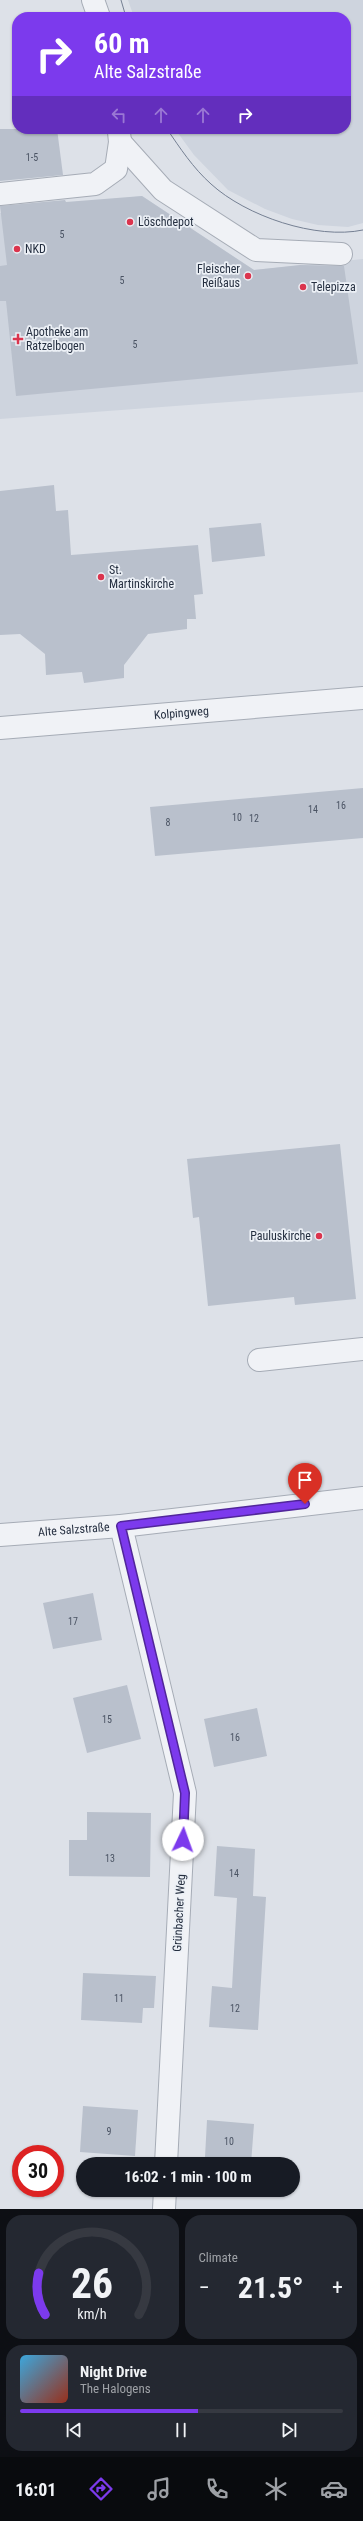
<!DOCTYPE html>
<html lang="en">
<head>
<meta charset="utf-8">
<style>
  :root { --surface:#171b24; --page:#242831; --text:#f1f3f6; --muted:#9ea1a6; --line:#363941; --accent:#7c3aed }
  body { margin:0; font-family:"Roboto Condensed",sans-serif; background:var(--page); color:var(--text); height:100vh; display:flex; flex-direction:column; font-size:15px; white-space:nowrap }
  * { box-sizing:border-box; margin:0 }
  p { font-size:13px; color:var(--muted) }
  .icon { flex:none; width:22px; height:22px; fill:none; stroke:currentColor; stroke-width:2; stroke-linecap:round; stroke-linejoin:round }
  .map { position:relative; height:2209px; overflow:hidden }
  .details { display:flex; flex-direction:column; gap:6px; padding:6px; background:#0d0f14; flex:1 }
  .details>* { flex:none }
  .hud { position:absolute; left:12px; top:12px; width:339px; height:122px; border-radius:16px; box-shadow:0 1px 3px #0004; background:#7c3aed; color:#fff; overflow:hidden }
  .speed { position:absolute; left:12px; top:2145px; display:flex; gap:8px; font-size:20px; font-weight:700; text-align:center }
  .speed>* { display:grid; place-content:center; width:52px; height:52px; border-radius:50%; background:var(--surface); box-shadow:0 1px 3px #0004; line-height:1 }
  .speed .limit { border:6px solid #d22; background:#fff; color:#111 }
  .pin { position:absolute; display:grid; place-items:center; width:34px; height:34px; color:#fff; margin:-41px -17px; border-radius:50% 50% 50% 0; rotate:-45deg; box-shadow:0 0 4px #0007 }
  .pin .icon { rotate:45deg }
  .me { position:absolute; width:44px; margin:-22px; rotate:3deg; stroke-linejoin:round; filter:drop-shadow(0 0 3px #0008) }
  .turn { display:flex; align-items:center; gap:14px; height:84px; padding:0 16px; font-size:18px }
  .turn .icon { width:52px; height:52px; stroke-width:2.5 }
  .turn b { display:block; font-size:28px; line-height:34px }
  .lanes { display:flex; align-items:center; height:38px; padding:0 16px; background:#0003; justify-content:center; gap:20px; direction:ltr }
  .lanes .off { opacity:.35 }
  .big { font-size:30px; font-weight:700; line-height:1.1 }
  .details .tile { flex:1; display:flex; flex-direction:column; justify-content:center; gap:6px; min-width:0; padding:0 14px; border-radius:16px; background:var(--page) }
  .details .dial { align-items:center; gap:0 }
  .dial svg { height:104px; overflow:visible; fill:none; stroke:var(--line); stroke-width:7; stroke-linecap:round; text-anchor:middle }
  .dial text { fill:var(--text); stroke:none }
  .song { display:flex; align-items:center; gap:12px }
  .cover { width:48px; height:48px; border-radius:6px; background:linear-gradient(135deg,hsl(200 70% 55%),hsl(10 70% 35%)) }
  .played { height:4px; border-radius:2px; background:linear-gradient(90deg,var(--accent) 55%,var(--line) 55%) }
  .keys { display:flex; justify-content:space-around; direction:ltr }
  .heat { display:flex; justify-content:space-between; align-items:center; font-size:22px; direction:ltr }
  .details .tiles { flex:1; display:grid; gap:6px; grid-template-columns:1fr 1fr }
  .tile:last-child { grid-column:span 2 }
  .trip { position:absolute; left:76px; top:2157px; width:224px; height:40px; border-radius:20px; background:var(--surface); box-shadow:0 1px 3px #0004; font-weight:700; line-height:40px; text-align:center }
  .menu { display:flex; height:64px; justify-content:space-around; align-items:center; background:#090b0e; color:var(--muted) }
  .menu .icon { width:28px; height:28px }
  .menu .on { color:var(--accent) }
  .menu b { font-size:18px; color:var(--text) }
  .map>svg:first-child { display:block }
  .built { fill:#ced4de }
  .building { fill:#b9c0cc }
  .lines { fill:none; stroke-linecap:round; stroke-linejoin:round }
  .minor-casing { stroke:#a6acb6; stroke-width:24 }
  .minor { stroke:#f0f2f6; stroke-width:22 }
  .tram { stroke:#758093; stroke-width:1 }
  .route-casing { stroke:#51269a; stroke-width:10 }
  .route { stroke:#7c3aed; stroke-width:7 }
  .poi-dot { fill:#db344d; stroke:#ecf0f6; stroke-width:1.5 }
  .labels { text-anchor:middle; stroke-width:3.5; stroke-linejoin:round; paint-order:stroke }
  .number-label { font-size:10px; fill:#4a5363 }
  .poi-label { font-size:12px; fill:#252f40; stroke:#ecf0f6; text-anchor:start }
  .street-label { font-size:12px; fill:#252f40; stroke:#ecf0f6 }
</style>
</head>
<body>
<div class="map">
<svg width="363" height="2209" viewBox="0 0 363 2209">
  <rect width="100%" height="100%" fill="#dde1e8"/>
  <g class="built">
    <path d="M128 0H363V223L348 227 318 225 292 219 265 209 228 190 194 155 175 129H346V17H134Z"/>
    <path d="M142 196 254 270 363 259V392L0 419V213Z"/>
  </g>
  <g class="building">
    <path d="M0 129H57L63 175 0 181Z"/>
    <path d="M142 196 254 270 300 265 344 266 358 364 16 396 6 301H0V266L7 265 0 206 65 200 66 202Z"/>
    <path d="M54 485 56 511 68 510 71 555 198 545 203 594 194 595 196 619H187V629L148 634 124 665V678L84 683 82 672 46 675 45 654 20 634 0 635V491Z"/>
    <path d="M261 523 265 556 212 562 209 528Z"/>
    <path d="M363 788V838L155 856 150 807Z"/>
    <path d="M340 1144 356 1299 295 1305 294 1297 208 1306 199 1217 193 1218 187 1159Z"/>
    <path d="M93 1593 102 1640 53 1649 43 1603Z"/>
    <path d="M127 1685 141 1739 87 1753 73 1698Z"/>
    <path d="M257 1708 267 1756 214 1767 204 1719Z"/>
    <path d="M87 1812 151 1813 150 1877 69 1876V1840H87Z"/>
    <path d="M217 1846 255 1849 253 1896 266 1897 258 2030 209 2027 212 1986 232 1988 237 1898 214 1896Z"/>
    <path d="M83 1973 156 1976 154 2008H143L142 2023 81 2020Z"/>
    <path d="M83 2106 138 2110 135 2156 80 2152Z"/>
    <path d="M207 2120 254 2124 251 2164H208V2157H205Z"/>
  </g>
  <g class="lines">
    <g class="minor-casing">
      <g id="minor">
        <path d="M93 0 99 17"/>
        <path d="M120 142 163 190 256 250 341 254"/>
        <path d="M0 194 95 184 116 169 120 142 119 132"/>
        <path id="s1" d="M0 728 363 698"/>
        <path d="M259 1360 363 1349"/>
        <path d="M121 1526 185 1793 166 2164"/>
        <path id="s2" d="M0 1535 121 1526 363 1498"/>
        <path d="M164 2209 165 2190"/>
      </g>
    </g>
    <use href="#minor" class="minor"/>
    <g class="tram">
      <path d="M121 0 126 17"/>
      <path d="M167 129C180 148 193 168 211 184 246 216 316 240 363 230"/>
    </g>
  </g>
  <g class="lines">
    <g class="route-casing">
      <path id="route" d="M183 1840 185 1793 121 1526 305 1504"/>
    </g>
    <use href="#route" class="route"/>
  </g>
  <g class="poi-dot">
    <circle cx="130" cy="222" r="4"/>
    <circle cx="17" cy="249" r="4"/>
    <circle cx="248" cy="276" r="4"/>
    <circle cx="303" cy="287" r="4"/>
    <path d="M16 333h4v4h4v4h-4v4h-4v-4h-4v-4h4z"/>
    <circle cx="101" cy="577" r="4"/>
    <circle cx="319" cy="1236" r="4"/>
  </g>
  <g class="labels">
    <g class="number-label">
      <text x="32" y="161">1-5</text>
      <text x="62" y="238">5</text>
      <text x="122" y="284">5</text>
      <text x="135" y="348">5</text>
      <text x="341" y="809">16</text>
      <text x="313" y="813">14</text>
      <text x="237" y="821">10</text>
      <text x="254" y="822">12</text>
      <text x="168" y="826">8</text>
      <text x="73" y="1625">17</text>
      <text x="107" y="1723">15</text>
      <text x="235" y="1741">16</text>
      <text x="110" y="1862">13</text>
      <text x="234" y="1877">14</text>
      <text x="119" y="2002">11</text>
      <text x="235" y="2012">12</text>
      <text x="109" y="2135">9</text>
      <text x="229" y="2145">10</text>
    </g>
    <g class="poi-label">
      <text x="138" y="226">Löschdepot</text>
      <text x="25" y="253">NKD</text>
      <text x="240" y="273" text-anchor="end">Fleischer<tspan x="240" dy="14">Reißaus</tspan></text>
      <text x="311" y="291">Telepizza</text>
      <text x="26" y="336">Apotheke am<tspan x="26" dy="14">Ratzelbogen</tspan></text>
      <text x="109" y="574">St.<tspan x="109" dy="14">Martinskirche</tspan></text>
      <text x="311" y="1240" text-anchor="end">Pauluskirche</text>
    </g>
    <g class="street-label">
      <text dy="4" stroke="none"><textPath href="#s1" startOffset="182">Kolpingweg</textPath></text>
      <text dy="4" stroke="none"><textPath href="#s2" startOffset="74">Alte Salzstraße</textPath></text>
      <text transform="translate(179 1913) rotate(-87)" y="4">Grünbacher Weg</text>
    </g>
  </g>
</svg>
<div class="speed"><div class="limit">30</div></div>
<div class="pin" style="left:305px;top:1504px;background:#d93025"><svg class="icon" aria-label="arrive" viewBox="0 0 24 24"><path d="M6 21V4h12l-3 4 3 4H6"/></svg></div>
<svg class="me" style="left:183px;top:1840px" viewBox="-20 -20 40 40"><circle r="19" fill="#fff"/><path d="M0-13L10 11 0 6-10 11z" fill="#7c3aed"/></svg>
<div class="trip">16:02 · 1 min · 100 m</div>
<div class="hud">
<div class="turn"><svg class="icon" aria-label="right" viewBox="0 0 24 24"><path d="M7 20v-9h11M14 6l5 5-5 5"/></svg><div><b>60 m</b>Alte Salzstraße</div></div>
<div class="lanes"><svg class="icon off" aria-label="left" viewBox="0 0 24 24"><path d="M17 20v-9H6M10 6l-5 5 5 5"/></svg><svg class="icon off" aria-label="ahead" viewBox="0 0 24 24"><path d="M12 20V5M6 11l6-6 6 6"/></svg><svg class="icon off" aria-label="ahead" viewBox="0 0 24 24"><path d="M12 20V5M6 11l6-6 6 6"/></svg><svg class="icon" aria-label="right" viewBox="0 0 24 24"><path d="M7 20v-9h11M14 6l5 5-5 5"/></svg></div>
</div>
</div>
<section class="details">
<div class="tiles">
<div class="tile dial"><svg viewBox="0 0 100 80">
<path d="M14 69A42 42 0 1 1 86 69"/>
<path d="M14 69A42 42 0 0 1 9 37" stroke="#7c3aed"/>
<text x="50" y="56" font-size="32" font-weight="700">26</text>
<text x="50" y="72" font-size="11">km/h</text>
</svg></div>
<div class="tile"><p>Climate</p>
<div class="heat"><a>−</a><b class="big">21.5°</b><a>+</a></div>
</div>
<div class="tile">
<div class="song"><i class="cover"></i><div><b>Night Drive</b><p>The Halogens</p></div></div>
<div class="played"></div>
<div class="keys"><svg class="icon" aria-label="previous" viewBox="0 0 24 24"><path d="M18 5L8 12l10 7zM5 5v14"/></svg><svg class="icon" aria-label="pause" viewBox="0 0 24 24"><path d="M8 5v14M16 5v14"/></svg><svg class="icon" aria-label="next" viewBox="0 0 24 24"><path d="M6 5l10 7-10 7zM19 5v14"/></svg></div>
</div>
</div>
</section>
<nav class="menu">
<b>16:01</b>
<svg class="icon on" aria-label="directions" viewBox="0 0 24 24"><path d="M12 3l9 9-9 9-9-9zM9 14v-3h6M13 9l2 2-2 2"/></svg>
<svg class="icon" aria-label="music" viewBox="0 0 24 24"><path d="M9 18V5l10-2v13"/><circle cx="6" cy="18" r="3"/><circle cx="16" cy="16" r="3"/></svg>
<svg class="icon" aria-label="phone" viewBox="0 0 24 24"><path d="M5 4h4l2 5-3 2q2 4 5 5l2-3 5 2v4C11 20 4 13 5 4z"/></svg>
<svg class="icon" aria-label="climate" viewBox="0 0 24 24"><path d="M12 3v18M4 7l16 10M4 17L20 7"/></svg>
<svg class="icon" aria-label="car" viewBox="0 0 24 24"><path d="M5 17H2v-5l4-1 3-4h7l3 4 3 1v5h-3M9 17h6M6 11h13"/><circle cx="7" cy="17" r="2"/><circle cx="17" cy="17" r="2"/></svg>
</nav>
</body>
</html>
